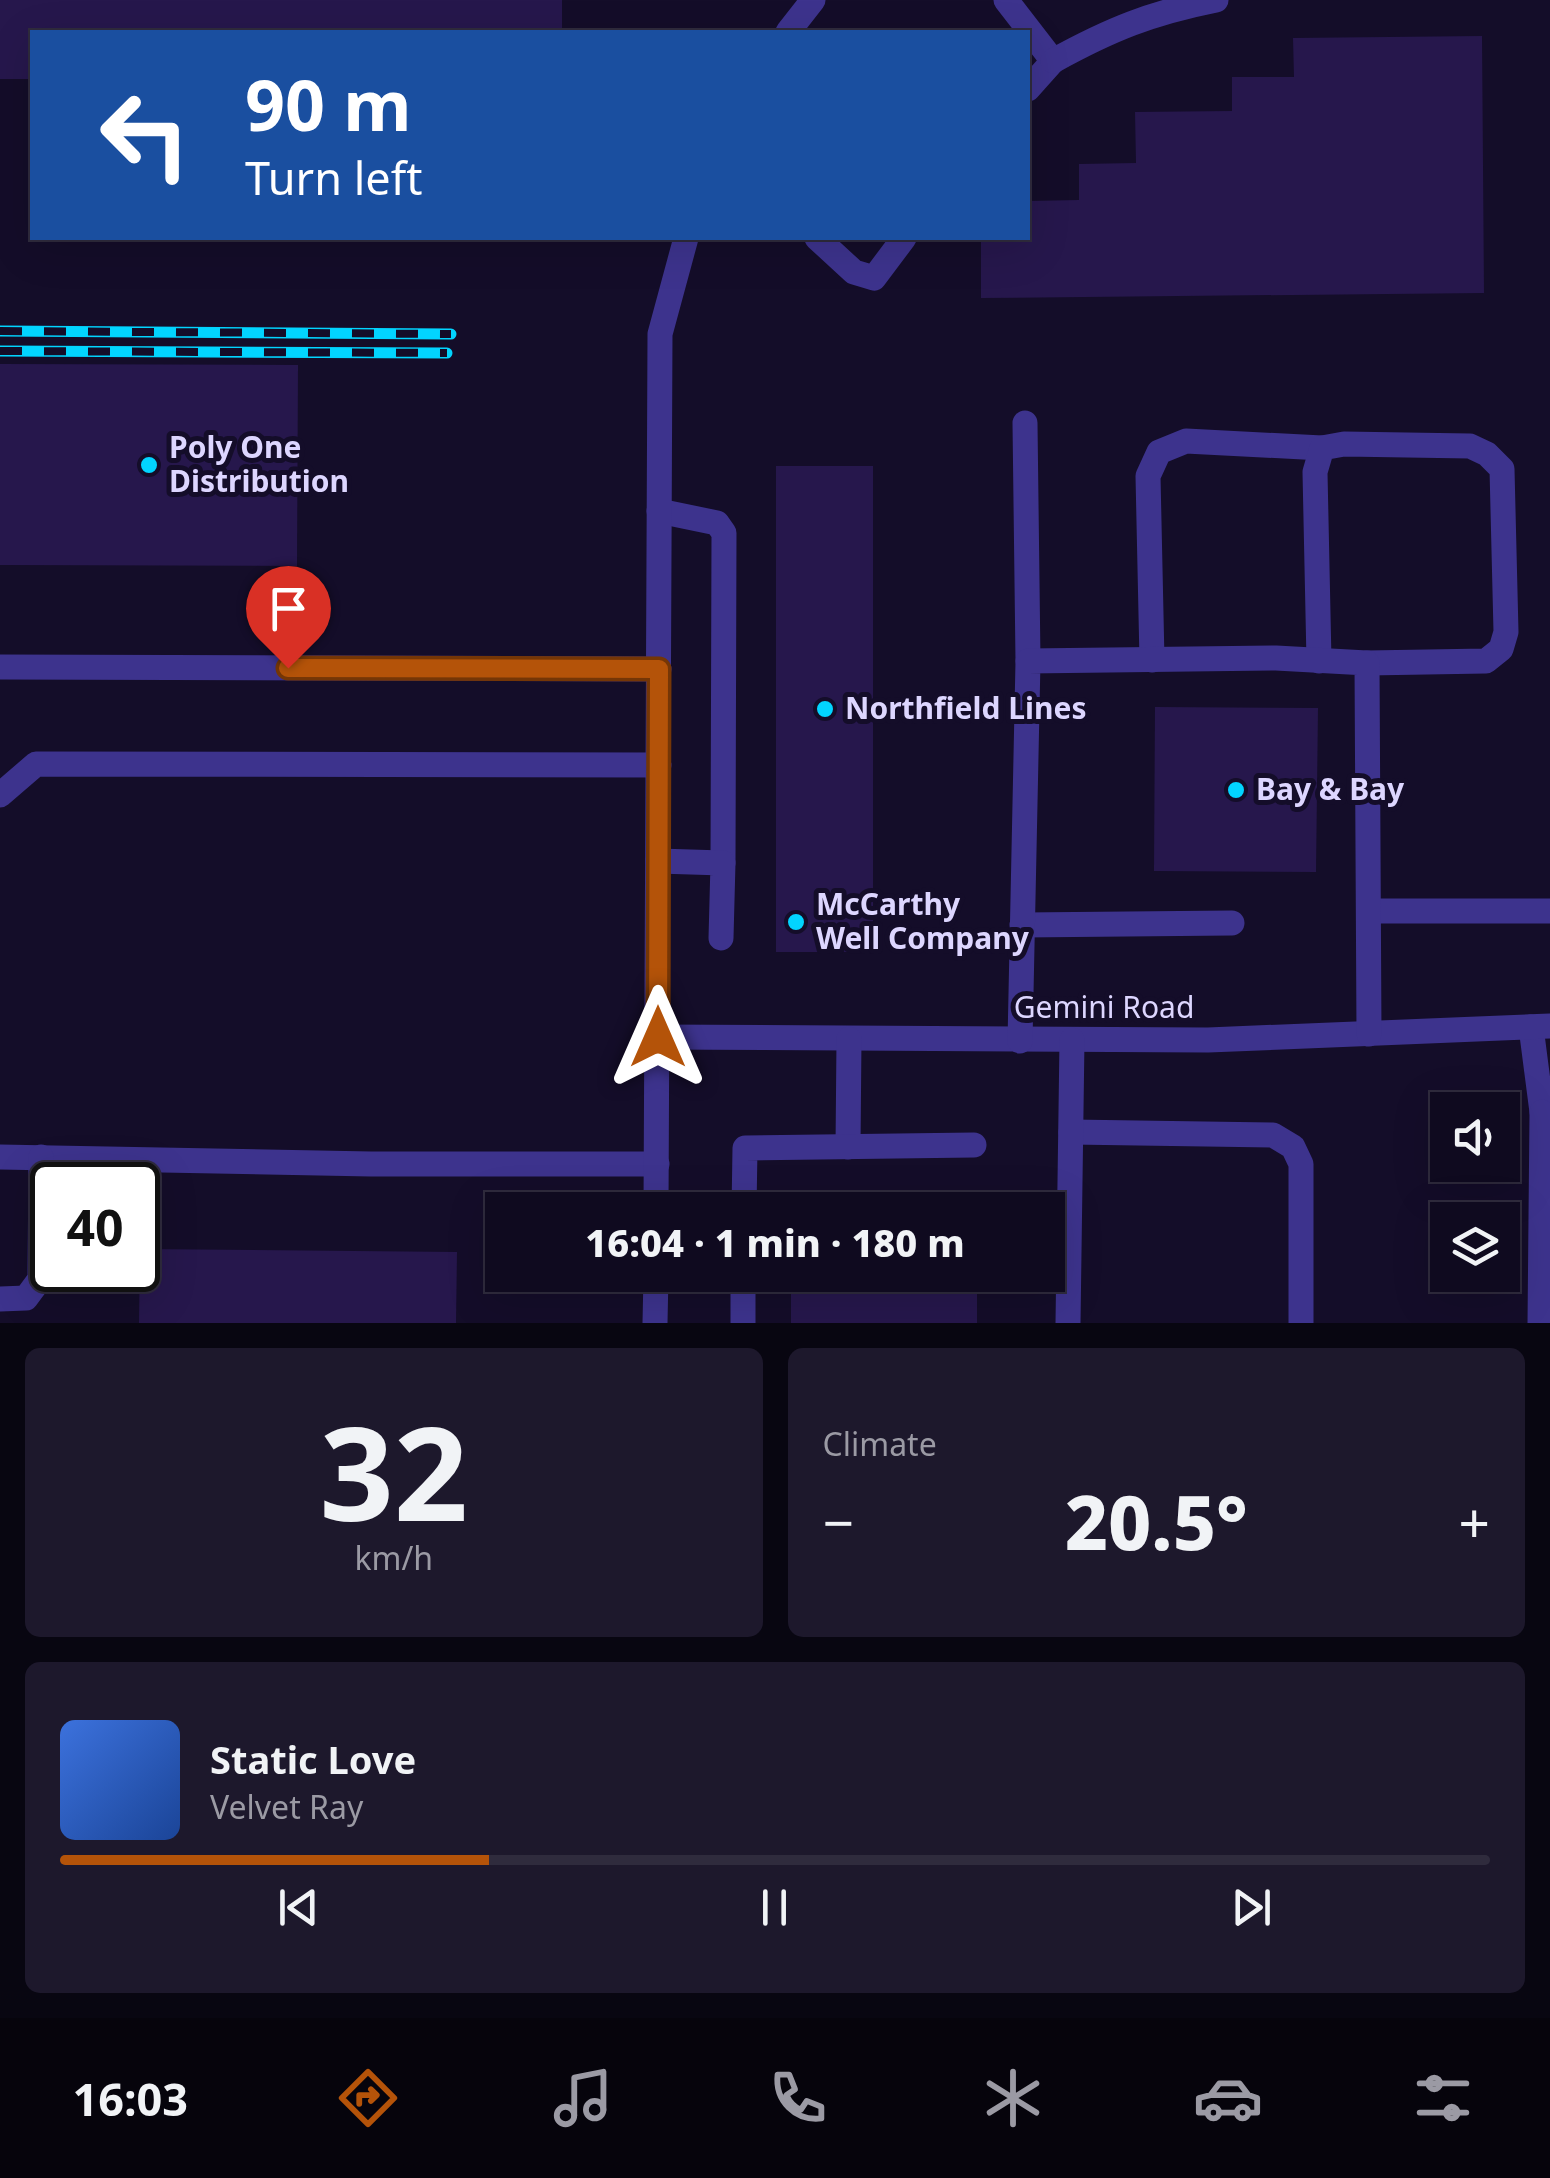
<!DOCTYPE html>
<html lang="en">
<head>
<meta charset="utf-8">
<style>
  :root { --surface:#0f0a1f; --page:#1d182c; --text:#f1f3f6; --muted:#9b9aa4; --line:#2f2b3d; --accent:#b45309 }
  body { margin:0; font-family:"Noto Sans",sans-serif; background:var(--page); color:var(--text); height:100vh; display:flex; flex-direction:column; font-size:38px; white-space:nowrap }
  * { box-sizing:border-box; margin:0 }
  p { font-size:32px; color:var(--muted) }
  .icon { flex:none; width:55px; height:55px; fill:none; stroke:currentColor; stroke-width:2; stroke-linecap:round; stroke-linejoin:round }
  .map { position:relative; height:1323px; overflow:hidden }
  .side { display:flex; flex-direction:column; gap:25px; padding:25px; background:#080611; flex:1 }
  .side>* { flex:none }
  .top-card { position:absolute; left:30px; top:30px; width:1000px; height:210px; border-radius:0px; box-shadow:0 10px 40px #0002,0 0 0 2px var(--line); background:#1a4fa0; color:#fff; overflow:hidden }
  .buttons { position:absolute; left:1430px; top:1092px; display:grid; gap:20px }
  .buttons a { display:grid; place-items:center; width:90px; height:90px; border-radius:0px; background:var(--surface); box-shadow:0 10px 40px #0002,0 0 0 2px var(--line); font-size:50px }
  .speed { position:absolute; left:30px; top:1162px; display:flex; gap:20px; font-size:50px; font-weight:700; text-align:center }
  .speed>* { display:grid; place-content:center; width:130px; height:130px; border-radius:50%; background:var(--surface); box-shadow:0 10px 40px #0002,0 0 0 2px var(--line); line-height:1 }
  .speed .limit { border:5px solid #111; border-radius:15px; background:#fff; color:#111 }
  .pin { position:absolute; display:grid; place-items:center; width:85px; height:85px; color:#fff; margin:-102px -42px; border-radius:50% 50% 50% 0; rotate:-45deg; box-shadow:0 0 10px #0007 }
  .pin .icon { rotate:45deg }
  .me { position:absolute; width:110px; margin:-55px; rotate:0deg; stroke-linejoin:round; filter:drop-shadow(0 0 8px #0008) }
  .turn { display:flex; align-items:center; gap:35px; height:210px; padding:0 50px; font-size:45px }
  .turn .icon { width:130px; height:130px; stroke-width:2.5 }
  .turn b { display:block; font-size:70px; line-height:85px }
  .big { font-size:75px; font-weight:800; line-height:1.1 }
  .side .card { flex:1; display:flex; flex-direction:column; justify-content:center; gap:15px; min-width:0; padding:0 35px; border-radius:15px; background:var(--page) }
  .side .dial { align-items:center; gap:0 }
  .dial b { font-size:130px; line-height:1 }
  .song { display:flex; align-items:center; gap:30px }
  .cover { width:120px; height:120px; border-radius:15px; background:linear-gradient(135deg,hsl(220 70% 55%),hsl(220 70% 35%)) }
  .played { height:10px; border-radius:5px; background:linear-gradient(90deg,var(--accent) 30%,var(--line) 30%) }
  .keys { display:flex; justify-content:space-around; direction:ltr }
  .heat { display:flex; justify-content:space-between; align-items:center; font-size:55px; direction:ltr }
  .side .tiles { flex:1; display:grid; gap:25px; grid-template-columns:1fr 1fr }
  .card:last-child { grid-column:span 2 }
  .trip { position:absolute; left:485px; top:1192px; width:580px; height:100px; border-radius:0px; background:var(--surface); box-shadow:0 10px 40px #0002,0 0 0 2px var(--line); font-weight:800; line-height:100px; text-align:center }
  .dock { display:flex; height:160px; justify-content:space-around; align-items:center; background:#06040c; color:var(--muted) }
  .dock .icon { width:70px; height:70px }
  .dock .on { color:var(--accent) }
  .dock b { font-size:45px; color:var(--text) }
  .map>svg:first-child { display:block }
  .building { fill:#26174c }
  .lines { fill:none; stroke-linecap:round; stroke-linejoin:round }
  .minor { stroke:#3d338d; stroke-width:25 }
  .rail-casing { stroke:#02d4ff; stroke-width:11 }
  .rail { stroke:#140d29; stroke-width:8; stroke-dasharray:22; stroke-linecap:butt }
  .route-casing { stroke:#753606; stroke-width:25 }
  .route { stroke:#b45309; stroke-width:18 }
  .poi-dot { fill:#02d4ff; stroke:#140d29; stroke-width:4 }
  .labels { text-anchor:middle; stroke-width:10; stroke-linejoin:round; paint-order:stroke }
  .poi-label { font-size:30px; font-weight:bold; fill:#ddd6ff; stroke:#140d29; text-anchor:start }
  .street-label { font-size:30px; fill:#ddd6ff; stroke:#140d29 }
</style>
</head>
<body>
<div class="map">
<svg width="1550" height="1323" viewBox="0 0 1550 1323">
  <rect width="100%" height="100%" fill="#140d29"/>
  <g class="building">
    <path d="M0 0H562V32H32V79H0Z"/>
    <path d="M1482 36 1484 293 981 298V238H1028V201L1079 200V164L1136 163 1135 112 1232 111V77H1294L1293 38Z"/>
    <path d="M0 364 298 365 297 566 0 565Z"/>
    <rect x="776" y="466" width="97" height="486"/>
    <path d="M1155 707 1318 708 1316 872 1154 871Z"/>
    <rect x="821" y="1194" width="157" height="16"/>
    <path d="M140 1249 457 1252 456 1323H139Z"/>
    <rect x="791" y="1275" width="186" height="48"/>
  </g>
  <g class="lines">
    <g class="minor">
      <path d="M1006 0 1053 61 1028 89"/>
      <path d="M788 32 813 0"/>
      <path d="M1053 61C1111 29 1151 13 1216 0"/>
      <path d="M817 238 854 272 874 278 904 238"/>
      <path d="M1025 423 1028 661"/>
      <path d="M659 511 717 523 724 533 723 863"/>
      <path d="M1152 660 1148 476 1159 452 1186 441 1322 448"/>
      <path d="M1319 661 1315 472 1322 448 1344 444 1470 446 1487 454 1502 469 1506 632 1501 649 1486 661 1367 663"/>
      <path d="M0 667 659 669"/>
      <path d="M0 795 36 764 659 765"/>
      <path d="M658 861 723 863 721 938"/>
      <path d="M1369 911H1550"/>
      <path d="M1022 925 1232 923"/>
      <path d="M1531 1027 1542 1112 1550 1110"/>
      <path d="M658 1037 1208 1040 1550 1026"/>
      <path d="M1020 1041 1028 661 1276 658 1367 663 1369 1034"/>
      <path d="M1071 1132 1273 1135 1293 1147 1301 1164V1323"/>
      <path d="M848 1147 849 1039"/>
      <path d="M0 1157 371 1164H657"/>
      <path d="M656 1210 660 334 686 238"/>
      <path d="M744 1210 745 1148 974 1145"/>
      <path d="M0 1299 26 1298 40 1279 41 1157"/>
      <path d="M655 1323 656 1275"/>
      <path d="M743 1323V1275"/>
      <path d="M1068 1323 1072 1040"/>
      <path d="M1540 1323 1542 1112"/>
    </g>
    <g class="rail-casing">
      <g id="rail">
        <path d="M0 331 451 334"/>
        <path d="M0 351 447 353"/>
      </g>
    </g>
    <use href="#rail" class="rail"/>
  </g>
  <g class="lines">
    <g class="route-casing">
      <path id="route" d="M288 668 659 669 658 1037"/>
    </g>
    <use href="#route" class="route"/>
  </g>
  <g class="poi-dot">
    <circle cx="149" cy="465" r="10"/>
    <circle cx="825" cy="709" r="10"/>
    <circle cx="1236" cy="790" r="10"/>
    <circle cx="796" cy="922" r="10"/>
  </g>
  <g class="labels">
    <g class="poi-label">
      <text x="169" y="458">Poly One<tspan x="169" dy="34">Distribution</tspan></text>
      <text x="845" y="719">Northfield Lines</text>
      <text x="1256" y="800">Bay &amp; Bay</text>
      <text x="816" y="915">McCarthy<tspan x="816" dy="34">Well Company</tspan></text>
    </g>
    <g class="street-label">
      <text x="1104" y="1018">Gemini Road</text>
    </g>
  </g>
</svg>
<div class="buttons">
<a><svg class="icon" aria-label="sound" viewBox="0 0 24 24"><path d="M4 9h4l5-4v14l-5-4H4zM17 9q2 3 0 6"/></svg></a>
<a><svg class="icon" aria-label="layers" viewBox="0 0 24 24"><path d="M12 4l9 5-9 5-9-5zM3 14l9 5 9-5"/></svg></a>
</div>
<div class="speed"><div class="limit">40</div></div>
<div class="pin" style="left:288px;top:668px;background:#d93025"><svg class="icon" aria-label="arrive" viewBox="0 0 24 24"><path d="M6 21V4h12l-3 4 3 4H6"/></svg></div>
<svg class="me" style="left:658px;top:1037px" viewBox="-20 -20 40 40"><path d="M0-17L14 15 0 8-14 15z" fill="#b45309" stroke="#fff" stroke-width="4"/></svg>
<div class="trip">16:04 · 1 min · 180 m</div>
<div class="top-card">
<div class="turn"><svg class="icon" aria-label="left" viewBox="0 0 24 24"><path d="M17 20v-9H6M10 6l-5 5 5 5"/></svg><div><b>90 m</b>Turn left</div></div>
</div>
</div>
<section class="side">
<div class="tiles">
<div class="card dial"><b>32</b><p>km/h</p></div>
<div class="card"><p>Climate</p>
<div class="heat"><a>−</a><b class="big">20.5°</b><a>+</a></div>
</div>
<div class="card">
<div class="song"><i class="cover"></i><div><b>Static Love</b><p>Velvet Ray</p></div></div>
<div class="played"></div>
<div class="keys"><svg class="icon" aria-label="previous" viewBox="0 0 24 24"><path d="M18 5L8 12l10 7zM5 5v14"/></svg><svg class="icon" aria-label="pause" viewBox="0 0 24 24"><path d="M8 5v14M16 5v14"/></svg><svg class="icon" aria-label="next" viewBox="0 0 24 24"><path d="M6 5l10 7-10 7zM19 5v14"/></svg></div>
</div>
</div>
</section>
<nav class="dock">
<b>16:03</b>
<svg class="icon on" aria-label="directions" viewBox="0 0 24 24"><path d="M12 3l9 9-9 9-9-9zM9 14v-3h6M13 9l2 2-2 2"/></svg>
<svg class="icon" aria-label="music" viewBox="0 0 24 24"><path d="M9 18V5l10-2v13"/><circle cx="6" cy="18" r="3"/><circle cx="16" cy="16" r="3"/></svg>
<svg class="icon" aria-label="phone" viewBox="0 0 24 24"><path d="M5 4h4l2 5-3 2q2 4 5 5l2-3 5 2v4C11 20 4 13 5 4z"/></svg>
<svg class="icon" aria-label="climate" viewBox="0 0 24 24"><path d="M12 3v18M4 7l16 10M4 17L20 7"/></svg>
<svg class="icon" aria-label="car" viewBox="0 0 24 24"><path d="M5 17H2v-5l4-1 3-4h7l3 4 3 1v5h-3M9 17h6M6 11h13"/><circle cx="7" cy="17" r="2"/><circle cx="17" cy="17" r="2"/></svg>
<svg class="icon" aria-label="filters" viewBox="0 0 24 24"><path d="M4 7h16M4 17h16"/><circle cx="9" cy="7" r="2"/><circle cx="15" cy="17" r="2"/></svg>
</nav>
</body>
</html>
